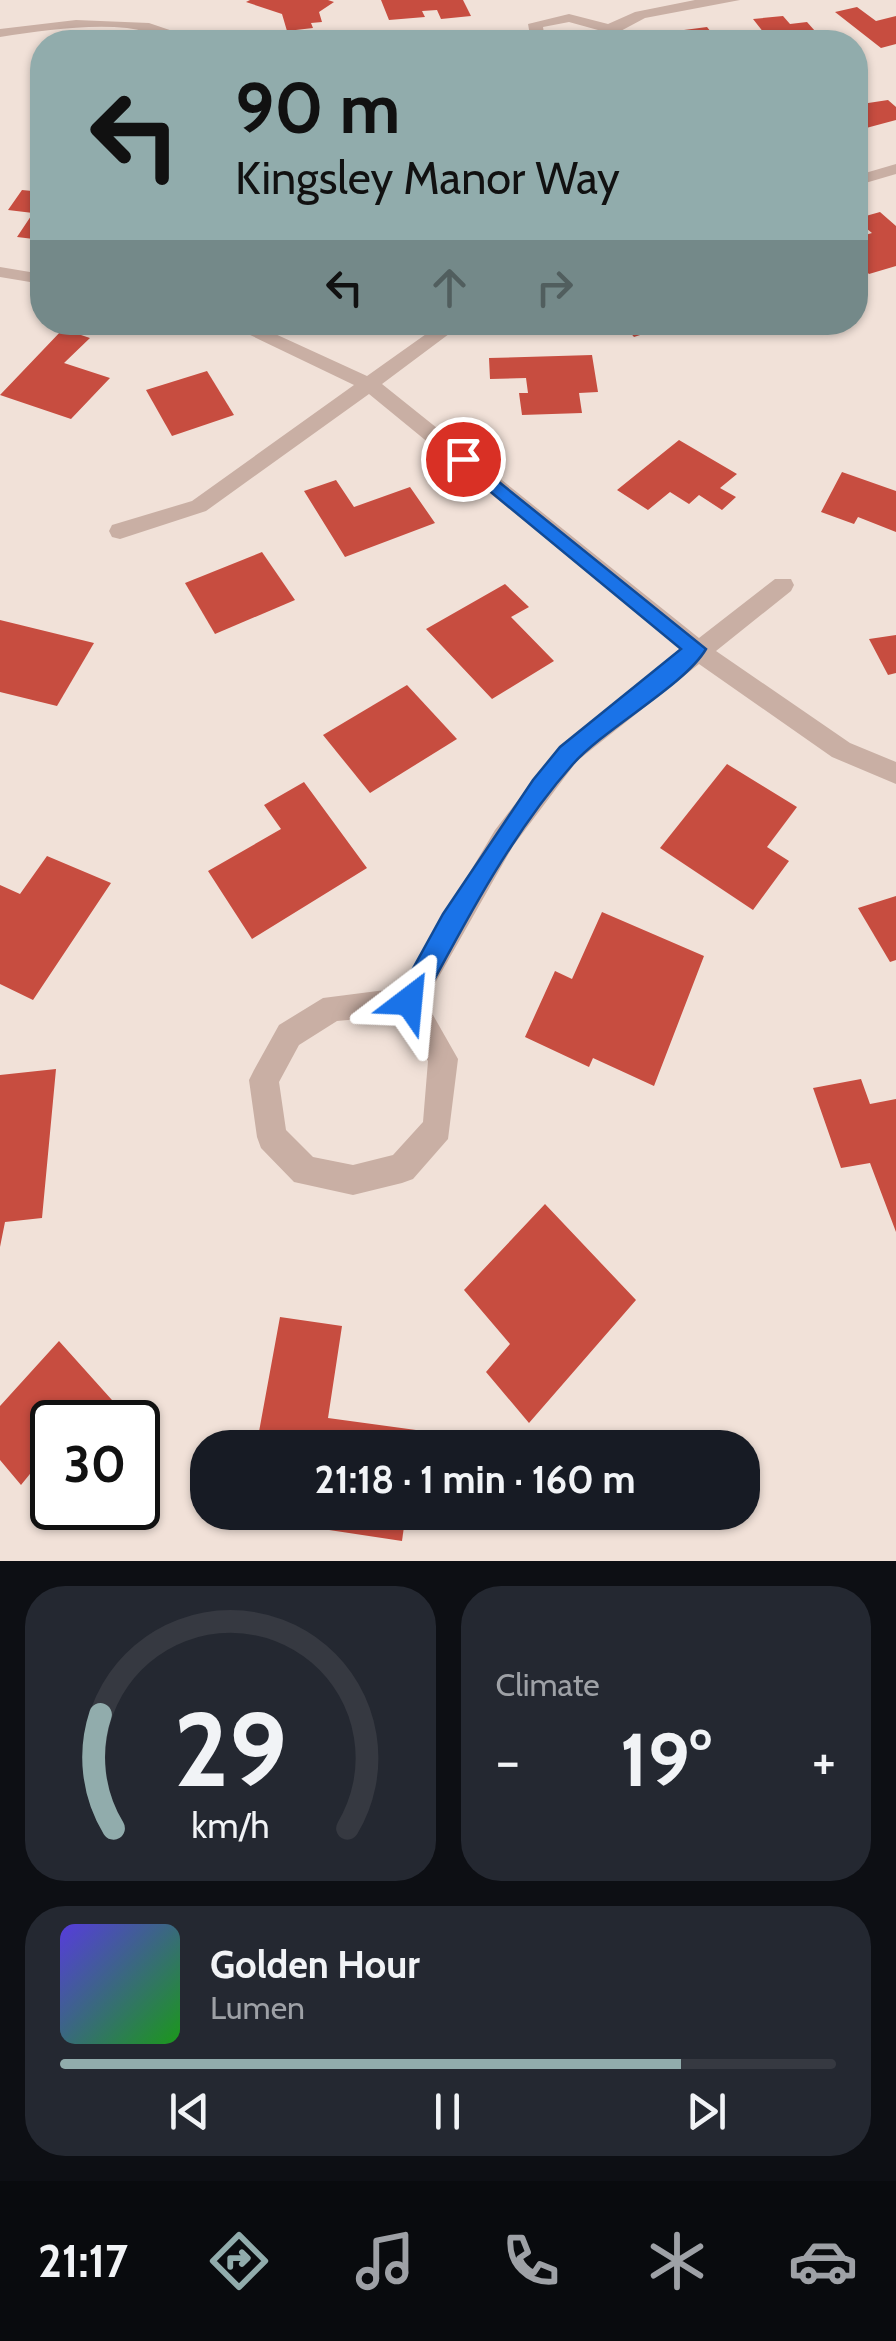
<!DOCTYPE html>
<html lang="en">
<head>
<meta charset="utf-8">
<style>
  :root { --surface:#171b24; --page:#242831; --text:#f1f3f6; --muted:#9ea1a6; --line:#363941; --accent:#91acac }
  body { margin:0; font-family:Cabin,sans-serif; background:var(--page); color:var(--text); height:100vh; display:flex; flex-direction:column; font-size:38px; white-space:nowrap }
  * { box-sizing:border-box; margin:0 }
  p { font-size:32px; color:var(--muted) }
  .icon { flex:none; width:55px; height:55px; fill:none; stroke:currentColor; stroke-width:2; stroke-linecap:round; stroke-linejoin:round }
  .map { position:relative; height:1561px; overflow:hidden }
  .details { display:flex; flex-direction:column; gap:25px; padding:25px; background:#0d0f14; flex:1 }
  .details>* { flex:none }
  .guide { position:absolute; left:30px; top:30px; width:838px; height:305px; border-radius:40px; box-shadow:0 2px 8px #0004; background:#91acac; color:#111; overflow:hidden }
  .speed { position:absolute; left:30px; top:1400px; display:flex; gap:20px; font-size:50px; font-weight:700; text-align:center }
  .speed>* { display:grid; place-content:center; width:130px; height:130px; border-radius:50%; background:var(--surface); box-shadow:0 2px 8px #0004; line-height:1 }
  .speed .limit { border:5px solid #111; border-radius:15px; background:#fff; color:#111 }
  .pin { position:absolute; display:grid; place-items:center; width:85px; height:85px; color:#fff; margin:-42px; border:5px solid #fff; border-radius:50%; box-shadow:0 2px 10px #0007 }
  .me { position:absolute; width:110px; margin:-55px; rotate:29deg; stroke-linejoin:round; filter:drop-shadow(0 0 8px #0008) }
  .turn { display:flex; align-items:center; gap:35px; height:210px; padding:0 40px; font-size:45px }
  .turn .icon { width:130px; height:130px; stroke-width:2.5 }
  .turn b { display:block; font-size:70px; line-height:85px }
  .lanes { display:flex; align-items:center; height:95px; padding:0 40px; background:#0003; justify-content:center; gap:50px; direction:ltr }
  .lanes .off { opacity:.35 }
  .big { font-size:75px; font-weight:700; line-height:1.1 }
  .details .tile { flex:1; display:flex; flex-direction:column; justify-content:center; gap:15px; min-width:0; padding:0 35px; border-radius:40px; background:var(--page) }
  .details .dial { align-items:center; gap:0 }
  .dial svg { height:260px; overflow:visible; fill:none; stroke:var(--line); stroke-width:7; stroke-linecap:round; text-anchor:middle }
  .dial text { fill:var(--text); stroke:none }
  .song { display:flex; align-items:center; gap:30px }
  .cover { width:120px; height:120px; border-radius:15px; background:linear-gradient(135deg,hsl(250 70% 55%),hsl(120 70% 35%)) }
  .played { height:10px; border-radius:5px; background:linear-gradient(90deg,var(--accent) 80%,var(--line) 80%) }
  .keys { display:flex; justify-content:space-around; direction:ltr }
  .heat { display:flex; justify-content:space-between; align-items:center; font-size:55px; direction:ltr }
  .details .tiles { flex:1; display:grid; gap:25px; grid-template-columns:1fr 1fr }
  .tile:last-child { grid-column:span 2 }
  .trip { position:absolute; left:190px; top:1430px; width:570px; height:100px; border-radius:40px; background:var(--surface); box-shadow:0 2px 8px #0004; font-weight:700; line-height:100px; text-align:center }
  .dock { display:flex; height:160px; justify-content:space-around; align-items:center; background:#090b0e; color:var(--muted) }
  .dock .icon { width:70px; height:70px }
  .dock .selected { color:var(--accent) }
  .dock b { font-size:45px; color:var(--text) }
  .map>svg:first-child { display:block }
  .building { fill:#c74d40 }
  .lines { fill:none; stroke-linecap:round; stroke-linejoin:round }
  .street { fill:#c9afa4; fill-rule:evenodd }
  .route { fill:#1a73e8; stroke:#114b97; stroke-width:2.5 }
</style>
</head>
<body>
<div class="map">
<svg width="896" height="1561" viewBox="0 0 896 1561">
  <rect width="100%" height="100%" fill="#f1e1d8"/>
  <g class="building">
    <path d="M250 0H328L334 2 319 12 322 22 311 23 313 28 287 31 282 14 246 2Z"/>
    <path d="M381 0H463L471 16 441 19 437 10 422 11 425 17 389 20Z"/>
    <path d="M857 7 876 21 896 16V44L881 48 835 12Z"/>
    <path d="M783 16 790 24 807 22 823 40 771 42 753 19Z"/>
    <path d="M707 27 719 42H677L690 38 684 30Z"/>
    <path d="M41 47 42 92H32Z"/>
    <path d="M888 100 896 107V120L855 131V105Z"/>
    <path d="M22 190 42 192V240L17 237 33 213 8 210Z"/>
    <path d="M880 212 896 226V266L869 274 855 260V238L872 233 855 219Z"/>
    <path d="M621 322H677V323L634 337Z"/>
    <path d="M63 329 90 338 64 363 110 378 71 419 0 395Z"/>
    <path d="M592 355 598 392 579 393 582 413 522 415 519 393H528L526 378 490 379 489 358Z"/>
    <path d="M207 371 234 415 172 436 146 390Z"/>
    <path d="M679 440 737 474 720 488 736 497 722 510 699 495 689 504 670 492 648 510 617 490Z"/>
    <path d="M842 472 896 491V532L858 517 854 524 821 512Z"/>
    <path d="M336 480 354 507 410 487 435 523 345 557 304 491Z"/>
    <path d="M262 552 295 600 215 634 185 583Z"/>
    <path d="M505 584 529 607 511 617 554 661 492 699 426 629Z"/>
    <path d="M0 620 94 643 57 706 0 692Z"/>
    <path d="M896 635V673L888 675 869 639Z"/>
    <path d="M407 685 457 739 370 793 323 735Z"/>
    <path d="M727 764 797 807 767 847 789 861 753 910 660 848Z"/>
    <path d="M304 782 367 868 252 939 208 871 281 829 264 805Z"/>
    <path d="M47 856 111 883 33 1000 0 984V885L20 894Z"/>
    <path d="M896 896V960L890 962 858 908Z"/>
    <path d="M602 912 704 956 654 1086 593 1058 589 1067 525 1037 555 971 572 979Z"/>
    <path d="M56 1069 42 1218 5 1222 0 1247V1075Z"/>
    <path d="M861 1079 870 1104 896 1099V1232L870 1163 841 1168 813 1088Z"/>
    <path d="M545 1204 636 1300 529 1423 486 1372 510 1344 464 1290Z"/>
    <path d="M280 1317 342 1326 328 1418 416 1430 414 1448H256Z"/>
    <path d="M59 1341 129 1419 126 1422H52V1481L38 1464 21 1485 0 1460V1406Z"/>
    <path d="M244 1512H406L402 1541 243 1517Z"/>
  </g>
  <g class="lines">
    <g class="street">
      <path d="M695 0H740L645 18 600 42H585L598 30 569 22 543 27 544 33 564 42H545L530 35 528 24 569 14 608 24 635 12Z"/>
      <path d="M76 20 149 23 205 42C179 44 154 31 127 28 85 24 42 31 0 37V29Z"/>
      <path d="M896 164V174L855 186V176Z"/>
      <path d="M0 267 42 274V284L0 277Z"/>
      <path d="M223 322H249L367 376 443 322H465L382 384 699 638 775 579H791L794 585 791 591 716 651 850 743 896 762V784L832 757 699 664 577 761 513 846 425 1001 458 1059 448 1139 413 1179 402 1183 353 1195 294 1182 261 1148 257 1137 249 1080 254 1070 279 1025 323 998 401 988 495 830 559 747 683 651 369 394 206 511 120 539 112 537 109 531 112 525 192 501 354 385ZM402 1015 428 1061 423 1122 393 1155 353 1165 313 1157 286 1130 279 1082 299 1045 337 1021Z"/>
    </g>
  </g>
  <path class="route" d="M463 453 706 649C685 685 605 728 573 764 510 835 463 926 418 1010L409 1013 400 1010 396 1001 400 992 443 914 533 780 560 747 681 649 457 464 454 459Z"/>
</svg>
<div class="speed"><div class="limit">30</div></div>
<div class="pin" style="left:463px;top:459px;background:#d93025"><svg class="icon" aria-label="arrive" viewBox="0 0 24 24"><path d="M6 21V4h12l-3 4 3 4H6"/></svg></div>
<svg class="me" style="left:409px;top:1001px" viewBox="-20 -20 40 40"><path d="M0-17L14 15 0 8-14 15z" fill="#1a73e8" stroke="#fff" stroke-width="4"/></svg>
<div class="trip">21:18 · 1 min · 160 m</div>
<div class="guide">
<div class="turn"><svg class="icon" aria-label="left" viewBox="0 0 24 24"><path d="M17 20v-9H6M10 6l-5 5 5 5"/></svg><div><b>90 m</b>Kingsley Manor Way</div></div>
<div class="lanes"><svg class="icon" aria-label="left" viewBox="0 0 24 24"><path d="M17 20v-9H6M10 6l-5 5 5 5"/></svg><svg class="icon off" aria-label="ahead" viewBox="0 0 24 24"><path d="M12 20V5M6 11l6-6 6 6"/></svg><svg class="icon off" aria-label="right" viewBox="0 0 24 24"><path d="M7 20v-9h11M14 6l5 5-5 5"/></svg></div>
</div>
</div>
<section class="details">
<div class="tiles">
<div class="tile dial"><svg viewBox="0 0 100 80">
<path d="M14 69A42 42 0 1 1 86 69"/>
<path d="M14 69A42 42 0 0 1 10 34" stroke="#91acac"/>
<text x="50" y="56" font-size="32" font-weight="700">29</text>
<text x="50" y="72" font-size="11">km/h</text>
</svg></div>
<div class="tile"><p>Climate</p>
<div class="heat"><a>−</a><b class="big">19°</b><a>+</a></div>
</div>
<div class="tile">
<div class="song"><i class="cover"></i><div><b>Golden Hour</b><p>Lumen</p></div></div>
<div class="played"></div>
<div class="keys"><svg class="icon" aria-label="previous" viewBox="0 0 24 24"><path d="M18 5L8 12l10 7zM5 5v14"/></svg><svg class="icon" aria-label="pause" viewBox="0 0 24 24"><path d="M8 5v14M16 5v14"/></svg><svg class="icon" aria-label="next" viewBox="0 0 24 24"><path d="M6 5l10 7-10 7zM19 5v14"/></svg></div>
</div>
</div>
</section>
<nav class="dock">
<b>21:17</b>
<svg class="icon selected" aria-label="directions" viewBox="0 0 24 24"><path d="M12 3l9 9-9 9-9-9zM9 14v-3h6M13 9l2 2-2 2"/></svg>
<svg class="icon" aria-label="music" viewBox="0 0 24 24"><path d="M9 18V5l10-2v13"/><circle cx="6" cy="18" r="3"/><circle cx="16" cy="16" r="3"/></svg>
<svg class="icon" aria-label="phone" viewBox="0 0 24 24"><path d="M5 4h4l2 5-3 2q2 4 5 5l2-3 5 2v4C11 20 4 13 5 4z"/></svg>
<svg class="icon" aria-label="climate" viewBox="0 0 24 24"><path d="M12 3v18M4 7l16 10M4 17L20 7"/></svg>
<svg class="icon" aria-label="car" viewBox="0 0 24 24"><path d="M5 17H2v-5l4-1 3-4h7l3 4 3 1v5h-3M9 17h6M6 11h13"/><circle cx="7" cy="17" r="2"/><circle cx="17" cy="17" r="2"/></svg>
</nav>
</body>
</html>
